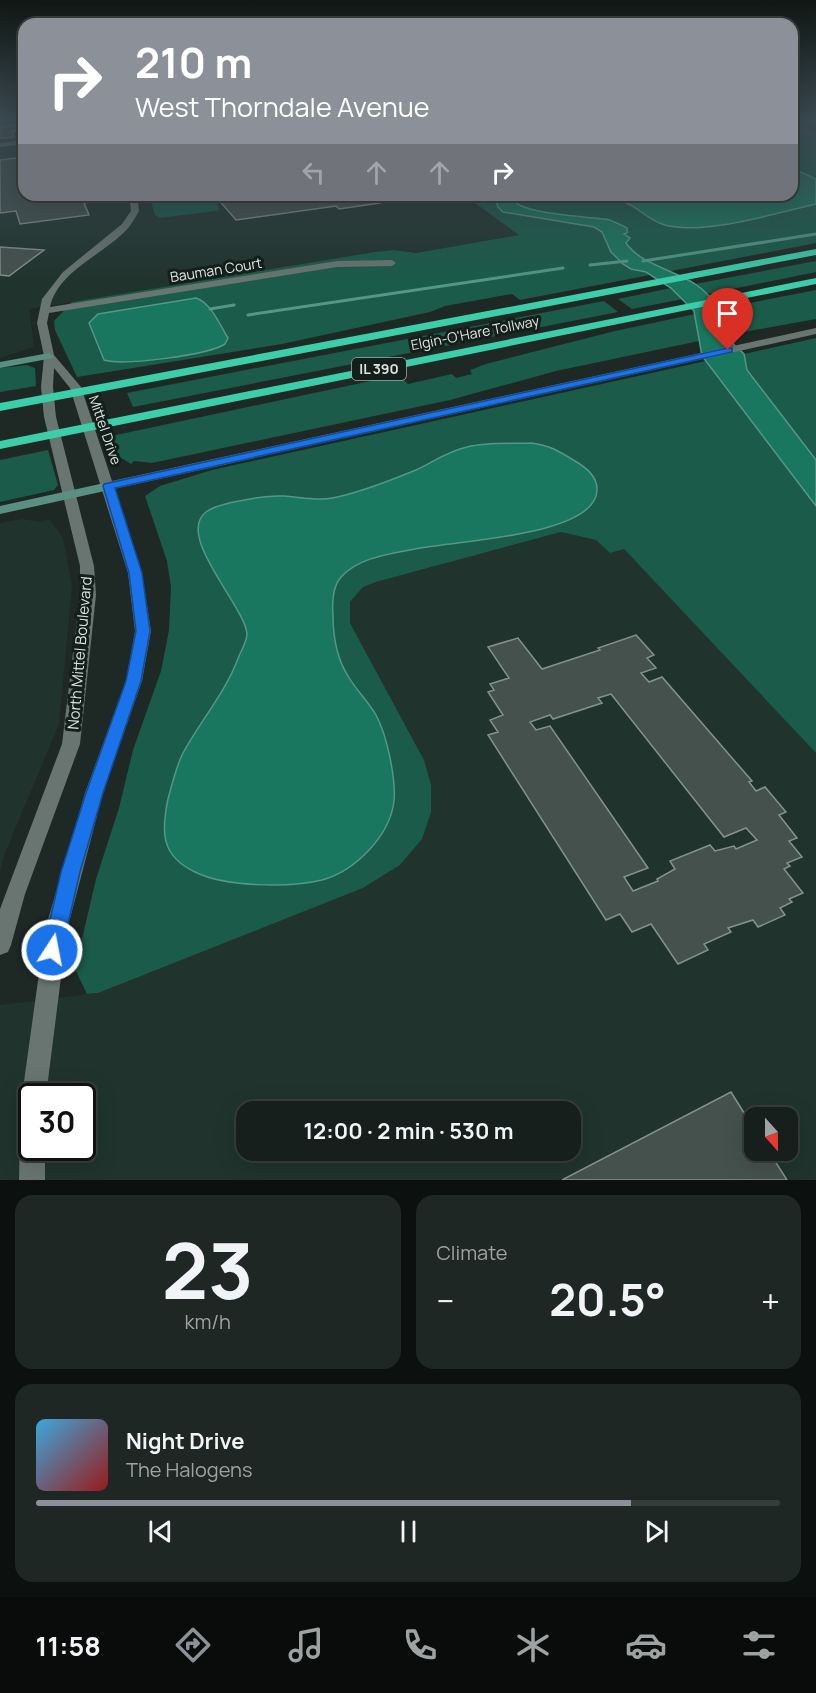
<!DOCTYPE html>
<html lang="en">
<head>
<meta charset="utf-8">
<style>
  :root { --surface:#161f1c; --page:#1f2725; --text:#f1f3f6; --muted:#9ea2a3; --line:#353d3b; --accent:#8c9099 }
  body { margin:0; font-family:Manrope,sans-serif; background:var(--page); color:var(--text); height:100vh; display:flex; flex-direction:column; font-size:22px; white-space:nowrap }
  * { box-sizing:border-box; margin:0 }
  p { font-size:20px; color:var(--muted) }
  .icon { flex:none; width:33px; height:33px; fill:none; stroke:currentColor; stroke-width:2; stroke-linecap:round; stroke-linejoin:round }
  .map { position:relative; height:1180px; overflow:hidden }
  .details { display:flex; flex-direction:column; gap:15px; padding:15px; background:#0c110f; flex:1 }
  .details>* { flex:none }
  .guide { position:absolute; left:18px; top:18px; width:780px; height:183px; border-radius:18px; box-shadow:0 6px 24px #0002,0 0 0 2px var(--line); background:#8c9099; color:#fff; overflow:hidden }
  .needle { width:39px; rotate:159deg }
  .fabs { position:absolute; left:744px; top:1107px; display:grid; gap:12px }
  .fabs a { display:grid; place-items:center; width:54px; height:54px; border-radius:12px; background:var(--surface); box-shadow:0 6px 24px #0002,0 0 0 2px var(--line); font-size:30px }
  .speed { position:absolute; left:18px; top:1083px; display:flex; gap:12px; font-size:30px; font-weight:700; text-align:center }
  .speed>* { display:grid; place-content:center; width:78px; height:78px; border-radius:50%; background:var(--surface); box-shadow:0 6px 24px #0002,0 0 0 2px var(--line); line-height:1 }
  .speed .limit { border:3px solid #111; border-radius:9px; background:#fff; color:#111 }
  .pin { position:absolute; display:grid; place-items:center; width:51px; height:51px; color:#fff; margin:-62px -26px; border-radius:50% 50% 50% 0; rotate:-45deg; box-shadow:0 0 6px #0007 }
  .pin .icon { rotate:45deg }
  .me { position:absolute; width:66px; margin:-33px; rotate:11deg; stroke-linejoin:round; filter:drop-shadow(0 0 4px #0008) }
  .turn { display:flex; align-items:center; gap:21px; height:126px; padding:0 18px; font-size:27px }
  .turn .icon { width:78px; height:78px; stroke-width:2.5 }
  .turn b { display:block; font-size:42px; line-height:51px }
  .lanes { display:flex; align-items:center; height:57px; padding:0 18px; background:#0003; justify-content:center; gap:30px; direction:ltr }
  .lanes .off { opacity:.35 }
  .big { font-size:45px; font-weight:700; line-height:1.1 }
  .details .tile { flex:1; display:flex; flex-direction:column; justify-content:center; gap:9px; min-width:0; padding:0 21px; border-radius:18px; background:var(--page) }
  .details .dial { align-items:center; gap:0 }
  .dial b { font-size:78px; line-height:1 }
  .song { display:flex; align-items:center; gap:18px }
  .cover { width:72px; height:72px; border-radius:9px; background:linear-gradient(135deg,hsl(200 70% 55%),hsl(0 70% 35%)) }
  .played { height:6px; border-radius:3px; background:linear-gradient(90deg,var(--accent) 80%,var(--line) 80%) }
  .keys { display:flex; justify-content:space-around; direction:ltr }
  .heat { display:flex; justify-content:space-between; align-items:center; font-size:33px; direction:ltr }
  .details .tiles { flex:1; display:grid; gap:15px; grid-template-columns:1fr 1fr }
  .tile:last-child { grid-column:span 2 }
  .trip { position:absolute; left:236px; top:1101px; width:345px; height:60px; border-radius:18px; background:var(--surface); box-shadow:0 6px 24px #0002,0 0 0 2px var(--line); font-weight:700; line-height:60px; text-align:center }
  .tabs { display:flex; height:96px; justify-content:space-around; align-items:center; background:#090c0b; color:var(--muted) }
  .tabs .icon { width:42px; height:42px }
  .tabs .on { color:var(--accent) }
  .tabs b { font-size:27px; color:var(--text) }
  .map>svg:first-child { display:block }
  .built { fill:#20332d; fill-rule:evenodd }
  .green { fill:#1a5b49 }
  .water { fill:#1a775f; stroke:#549786; stroke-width:1.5 }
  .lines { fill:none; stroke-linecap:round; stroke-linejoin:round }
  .stream { stroke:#549786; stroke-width:3 }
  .building { fill:#45514d; stroke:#84918c; stroke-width:1.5; fill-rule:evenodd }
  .street { fill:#687570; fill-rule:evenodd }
  .secondary { fill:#5a9081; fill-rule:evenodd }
  .highway { fill:#3bcea8; fill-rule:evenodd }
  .route { fill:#1a73e8; stroke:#114b97; stroke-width:1.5 }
  .labels { text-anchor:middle; stroke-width:6; stroke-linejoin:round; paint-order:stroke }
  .far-street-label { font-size:14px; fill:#dce3e0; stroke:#141f1b }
  .shield { fill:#141f1b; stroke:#a0a8a5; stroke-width:1.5 }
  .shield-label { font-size:14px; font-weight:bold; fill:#dce3e0 }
  .street-label { font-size:15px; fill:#dce3e0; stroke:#141f1b }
</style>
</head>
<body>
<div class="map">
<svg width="816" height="1180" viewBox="0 0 816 1180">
  <rect width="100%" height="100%" fill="#1e2925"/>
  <g class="built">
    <path d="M0 119H24V195H467L520 235 416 253 394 250 29 309 34 347 0 358Z"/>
    <path d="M22 519 40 522 49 519 63 538 72 586 59 724 5 853 0 872V523Z"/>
    <path d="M561 532 596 540 610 553 624 549 816 753V1180H0V1005L98 993 363 888 400 865 422 839 424 760 350 623V602L355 594 363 587 376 582ZM32 1096H82V1148H32ZM246 1112H570V1150H246ZM754 1118H788V1150H754Z"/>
  </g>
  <g class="green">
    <path d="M792 122 816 132V243L520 300 512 294 445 306 430 312 282 344 77 377 55 330 54 321 72 302 375 252 394 250 416 253 519 235 464 195H792Z"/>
    <path d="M149 195H227L214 197 220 210 215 211 160 218 155 215Z"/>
    <path d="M816 261V272L708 294 695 284Z"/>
    <path d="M671 288 683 299 632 309 618 299Z"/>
    <path d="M816 290V319L727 335 734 330 719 309Z"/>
    <path d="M604 301 618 312 133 407 127 393Z"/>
    <path d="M695 314 699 341 556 371 450 400 152 463 134 461 131 464 113 453 102 438 399 375 408 384 452 374 456 378 472 374 470 370 486 364 615 331Z"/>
    <path d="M816 338V460L747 370 744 354Z"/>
    <path d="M706 361 816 506V753L624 549 610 553 596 540 561 532 376 582 363 587 350 602V623L424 760 431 785V812L422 839 400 865 363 888 98 993 87 994 75 969 96 879 119 808 133 750 161 671 169 630 171 587 167 561 145 496 160 486 212 470Z"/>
    <path d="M27 365 35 368 36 386 0 392V368Z"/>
    <path d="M48 450 58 485 54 490 0 502V460Z"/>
  </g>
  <g class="water">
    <path d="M792 168 816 179V204C777 213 699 237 662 224 647 219 637 206 622 201L624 199 622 195H792Z"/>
    <path d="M494 195H508L507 198 513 200C523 214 587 217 605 219 612 220 621 225 627 228V233L624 234 630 238 626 243C640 264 674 270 695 284 712 295 723 314 735 330L729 332 727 335 729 340 744 354 747 370 816 460V506L702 356 694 311 671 288 646 272 631 269 623 264 611 252 602 232 594 227 503 212 498 207Z"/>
    <path d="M196 298C211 303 220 325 228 338L225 344C208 355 124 366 104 360L89 323 98 314Z"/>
    <path d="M531 443C549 445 559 451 575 461 585 467 598 476 597 491 594 537 450 541 415 549 390 554 359 557 341 577 332 587 332 602 333 615 333 637 336 657 348 676 356 690 368 701 376 715 387 735 396 779 394 801 390 836 355 871 322 880 289 888 225 887 195 872 161 856 161 832 168 799 172 784 176 767 183 753 201 720 226 692 239 656 242 650 247 640 247 634 245 606 175 536 206 512 212 507 222 505 229 503 247 499 266 495 284 496 300 497 317 501 332 498 355 494 394 479 416 470 433 462 448 451 467 447 488 442 510 444 531 443Z"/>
  </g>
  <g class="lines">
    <g class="stream">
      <path d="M643 261 816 234"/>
      <path d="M590 265 627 261"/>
      <path d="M210 309 234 305"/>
      <path d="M248 315 563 268"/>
    </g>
  </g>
  <g class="building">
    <path d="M24 123V131H12L14 137 0 138V127Z"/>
    <path d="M24 157V195H89L92 202 84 203 89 215 20 224 16 211 0 213V160Z"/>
    <path d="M237 195H371L380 203 339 209 336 206 236 220 217 198Z"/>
    <path d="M0 247 44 250 9 276 0 275Z"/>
    <path d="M636 635 654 655 647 658 656 668 641 673 649 682 662 677 752 781 749 782 756 791 765 787 786 812 779 815 797 838 789 841 802 857 787 863 790 866 784 869 803 893 789 899 792 902 780 908 785 915 758 927 753 920 728 928 731 932 704 944 708 950 678 964 651 924 632 932 620 914 606 920 488 735 498 732 490 720 503 715 488 692 494 690 490 684 509 678 488 647 518 638 542 669 600 650 598 648ZM611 694 724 837 746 828 757 840 736 849 734 846 715 851 710 845 670 861 675 869 657 879 658 881 633 891 624 877 648 868 550 726 536 730 530 722 550 715 553 719 602 703 598 698Z"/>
    <path d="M731 1092 754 1129V1150H768L787 1180H562Z"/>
  </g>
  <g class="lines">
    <g class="street">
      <path d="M24 140V144L0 147V143Z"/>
      <path d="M129 195H137L139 211C136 216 133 222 129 227 106 254 58 270 50 307L337 261 392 260 396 263 392 266 337 267 49 313 47 323 54 355 81 387 112 481 816 328V334L114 489 142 573 151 631 142 681 103 793 67 930 46 1096H32V1107L25 1105 22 1096 45 930 85 793 126 681 135 631 128 573 70 388 54 368 53 387 56 417 94 566 96 595 80 744 25 894 11 945 8 952 0 955V909L62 744 80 595V566L44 417 41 387 44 356 37 323 42 299 63 272 122 224 131 211Z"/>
      <path d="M32 1117V1148H45V1180H19L20 1129 23 1120Z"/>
    </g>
    <g class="secondary">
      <path d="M49 353 54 356 53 358 0 368V362Z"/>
      <path d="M109 482 114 483 116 486 114 489 0 514V506Z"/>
    </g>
    <g class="highway">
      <path d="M816 249V255L0 411V403Z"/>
      <path d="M816 278V284L0 449V441Z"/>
    </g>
  </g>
  <linearGradient id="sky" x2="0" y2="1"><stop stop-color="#101714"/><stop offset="0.42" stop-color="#3b4951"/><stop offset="1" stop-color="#3b4951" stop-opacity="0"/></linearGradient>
  <rect width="816" height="284" fill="url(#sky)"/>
  <path class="route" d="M728 348H732V352L115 488 142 573 150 631 141 681 103 793 80 872 62 950 59 956 52 959 46 956 43 950 61 872 86 793 126 681 136 631 129 573 103 486 104 484Z"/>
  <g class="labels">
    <g class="far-street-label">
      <text transform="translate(216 270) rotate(-9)" y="5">Bauman Court</text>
      <text transform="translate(475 333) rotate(-11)" y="5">Elgin-O'Hare Tollway</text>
      <text transform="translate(105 430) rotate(71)" y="5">Mittel Drive</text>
    </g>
    <rect class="shield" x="352" y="358" width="54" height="22" rx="4.5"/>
    <g class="shield-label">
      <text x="379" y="374">IL 390</text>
    </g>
    <g class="street-label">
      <text transform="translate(80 653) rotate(-85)" y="5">North Mittel Boulevard</text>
    </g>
  </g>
</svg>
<div class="fabs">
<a><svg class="needle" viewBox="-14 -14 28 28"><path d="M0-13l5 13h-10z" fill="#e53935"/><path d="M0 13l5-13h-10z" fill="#9ea2a3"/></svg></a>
</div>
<div class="speed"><div class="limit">30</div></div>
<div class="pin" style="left:728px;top:350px;background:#d93025"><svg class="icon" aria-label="arrive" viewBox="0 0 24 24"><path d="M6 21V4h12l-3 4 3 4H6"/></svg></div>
<svg class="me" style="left:52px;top:950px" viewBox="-20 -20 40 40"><circle r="17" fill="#1a73e8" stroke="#fff" stroke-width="3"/><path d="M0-11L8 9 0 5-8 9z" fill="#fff"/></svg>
<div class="trip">12:00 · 2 min · 530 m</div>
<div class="guide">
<div class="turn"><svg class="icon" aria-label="right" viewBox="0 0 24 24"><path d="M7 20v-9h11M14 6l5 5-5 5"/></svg><div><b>210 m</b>West Thorndale Avenue</div></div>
<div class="lanes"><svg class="icon off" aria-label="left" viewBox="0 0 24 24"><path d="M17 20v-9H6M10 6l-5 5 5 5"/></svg><svg class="icon off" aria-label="ahead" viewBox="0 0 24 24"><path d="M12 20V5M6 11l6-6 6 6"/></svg><svg class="icon off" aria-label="ahead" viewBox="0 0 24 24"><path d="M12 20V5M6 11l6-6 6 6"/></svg><svg class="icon" aria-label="right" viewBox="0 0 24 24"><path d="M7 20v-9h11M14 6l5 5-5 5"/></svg></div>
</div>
</div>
<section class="details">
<div class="tiles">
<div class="tile dial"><b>23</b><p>km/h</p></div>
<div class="tile"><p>Climate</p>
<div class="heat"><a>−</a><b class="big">20.5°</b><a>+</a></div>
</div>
<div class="tile">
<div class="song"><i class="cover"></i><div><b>Night Drive</b><p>The Halogens</p></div></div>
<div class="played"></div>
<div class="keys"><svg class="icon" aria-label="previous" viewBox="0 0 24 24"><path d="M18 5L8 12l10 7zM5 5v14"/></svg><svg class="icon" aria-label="pause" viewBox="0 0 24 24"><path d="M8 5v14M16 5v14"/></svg><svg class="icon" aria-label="next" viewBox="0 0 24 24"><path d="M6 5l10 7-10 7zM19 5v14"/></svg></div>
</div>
</div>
</section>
<nav class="tabs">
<b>11:58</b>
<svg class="icon on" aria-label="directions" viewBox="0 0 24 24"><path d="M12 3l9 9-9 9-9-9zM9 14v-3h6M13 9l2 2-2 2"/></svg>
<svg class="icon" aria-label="music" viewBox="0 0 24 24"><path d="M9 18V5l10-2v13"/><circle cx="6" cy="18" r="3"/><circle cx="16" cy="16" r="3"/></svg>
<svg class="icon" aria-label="phone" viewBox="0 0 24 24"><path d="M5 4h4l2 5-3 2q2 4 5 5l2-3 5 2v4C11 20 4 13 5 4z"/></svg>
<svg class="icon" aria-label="climate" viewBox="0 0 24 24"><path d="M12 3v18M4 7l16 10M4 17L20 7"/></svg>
<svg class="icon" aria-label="car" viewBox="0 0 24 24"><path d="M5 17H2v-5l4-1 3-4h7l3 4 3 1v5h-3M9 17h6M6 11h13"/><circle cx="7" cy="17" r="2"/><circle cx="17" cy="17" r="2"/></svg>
<svg class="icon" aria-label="filters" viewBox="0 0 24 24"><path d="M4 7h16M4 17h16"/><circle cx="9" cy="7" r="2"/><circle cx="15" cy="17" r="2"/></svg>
</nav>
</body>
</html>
